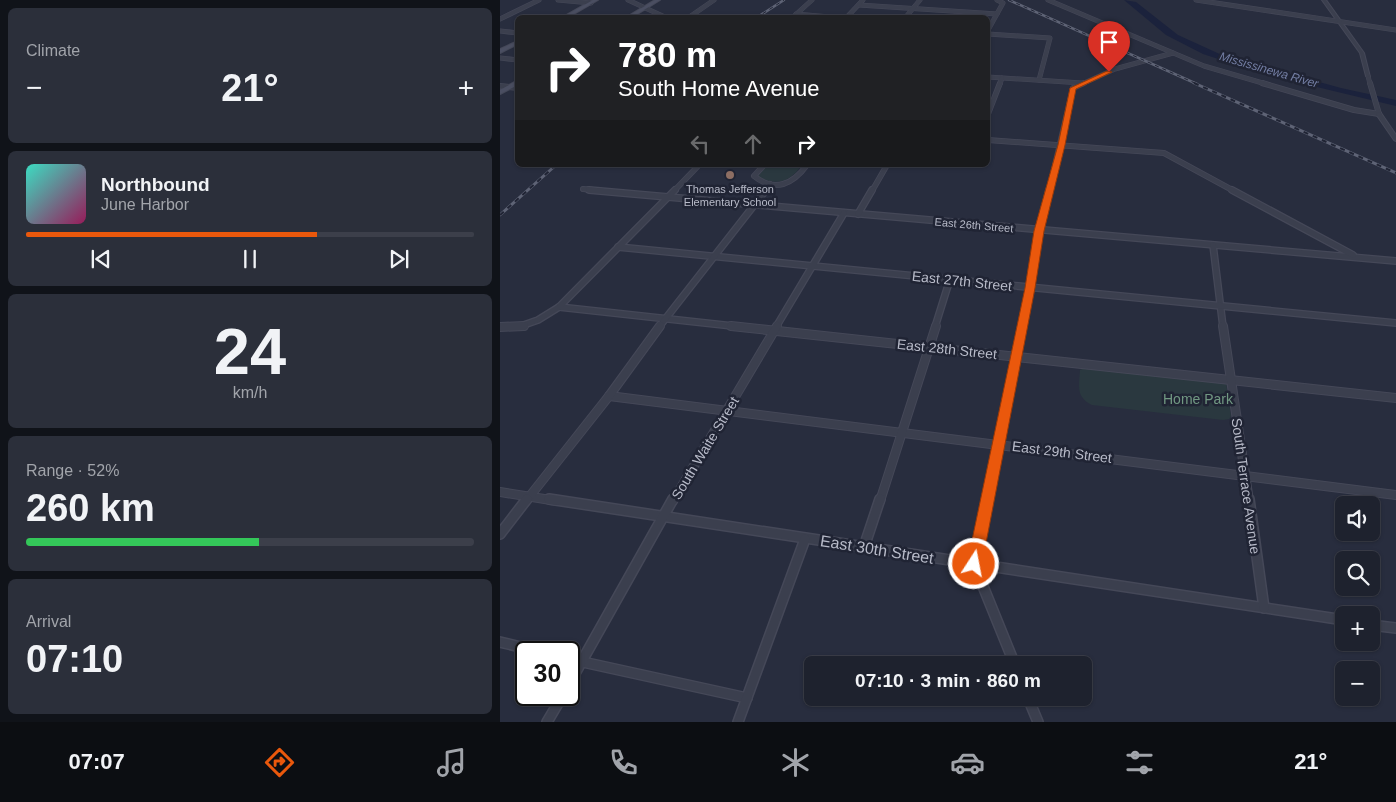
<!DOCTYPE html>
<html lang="en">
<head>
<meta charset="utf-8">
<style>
  :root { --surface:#1e222e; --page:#2b2f3a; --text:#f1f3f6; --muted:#a1a4aa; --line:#3c3f4a; --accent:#ea580c }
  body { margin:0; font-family:Arial,sans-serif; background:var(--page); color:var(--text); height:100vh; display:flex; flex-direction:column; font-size:19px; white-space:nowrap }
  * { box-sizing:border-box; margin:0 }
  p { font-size:16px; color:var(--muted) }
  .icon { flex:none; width:28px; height:28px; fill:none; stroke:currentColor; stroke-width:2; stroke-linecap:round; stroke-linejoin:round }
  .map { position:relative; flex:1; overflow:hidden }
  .drawer { display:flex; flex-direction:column; gap:8px; padding:8px; background:#101319; width:500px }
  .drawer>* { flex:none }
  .hud { position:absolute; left:15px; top:15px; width:475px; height:152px; border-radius:8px; box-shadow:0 1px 4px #0004,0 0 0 1px var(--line); background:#202124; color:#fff; overflow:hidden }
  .buttons { position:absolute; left:835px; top:496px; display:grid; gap:10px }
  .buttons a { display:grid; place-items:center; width:45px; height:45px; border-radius:8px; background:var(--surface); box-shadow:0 1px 4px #0004,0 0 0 1px var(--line); font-size:25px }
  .speed { position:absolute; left:15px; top:641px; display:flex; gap:10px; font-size:25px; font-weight:700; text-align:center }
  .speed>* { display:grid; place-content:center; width:65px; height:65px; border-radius:50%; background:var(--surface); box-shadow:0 1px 4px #0004,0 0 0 1px var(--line); line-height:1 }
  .speed .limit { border:2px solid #111; border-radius:8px; background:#fff; color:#111 }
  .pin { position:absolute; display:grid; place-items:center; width:42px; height:42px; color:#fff; margin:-51px -21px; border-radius:50% 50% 50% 0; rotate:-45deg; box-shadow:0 0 5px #0007 }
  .pin .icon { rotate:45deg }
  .me { position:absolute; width:55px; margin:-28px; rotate:11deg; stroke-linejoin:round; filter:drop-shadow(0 0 4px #0008) }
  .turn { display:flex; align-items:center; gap:18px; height:105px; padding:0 20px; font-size:22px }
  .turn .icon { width:65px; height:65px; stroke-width:2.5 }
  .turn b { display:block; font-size:35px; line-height:42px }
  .lanes { display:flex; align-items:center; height:48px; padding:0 20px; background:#0003; justify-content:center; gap:25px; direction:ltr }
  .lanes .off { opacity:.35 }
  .big { font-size:38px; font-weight:600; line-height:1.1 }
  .drawer .tile { flex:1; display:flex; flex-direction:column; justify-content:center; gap:8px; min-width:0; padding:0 18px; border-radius:8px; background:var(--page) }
  .drawer .dial { align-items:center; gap:0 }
  .dial b { font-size:65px; line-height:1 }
  .song { display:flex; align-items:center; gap:15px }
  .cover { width:60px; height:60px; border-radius:8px; background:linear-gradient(135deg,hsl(170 70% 55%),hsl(330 70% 35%)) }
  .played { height:5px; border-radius:2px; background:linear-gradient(90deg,var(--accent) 65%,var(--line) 65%) }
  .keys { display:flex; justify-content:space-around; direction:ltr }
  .heat { display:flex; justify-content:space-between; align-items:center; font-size:28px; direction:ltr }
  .charge { height:8px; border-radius:4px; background:linear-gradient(90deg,#34c759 52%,var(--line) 0) }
  .trip { position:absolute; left:304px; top:656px; width:288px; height:50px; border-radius:8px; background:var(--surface); box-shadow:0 1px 4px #0004,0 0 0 1px var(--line); font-weight:600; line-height:50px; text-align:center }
  .tab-bar { display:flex; height:80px; justify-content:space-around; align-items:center; background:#0c0e12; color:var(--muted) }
  .tab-bar .icon { width:35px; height:35px }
  .tab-bar .selected { color:var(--accent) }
  .tab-bar b { font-size:22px; color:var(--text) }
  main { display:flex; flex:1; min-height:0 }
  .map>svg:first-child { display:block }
  .green { fill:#2a383f }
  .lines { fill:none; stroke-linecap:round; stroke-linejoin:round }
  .river { fill:#1b223c; fill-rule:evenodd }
  .minor-far4-casing { stroke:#454858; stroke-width:5 }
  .minor-far3-casing { stroke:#454858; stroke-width:6 }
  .minor-far2-casing { stroke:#454858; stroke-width:8 }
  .minor-far1-casing { stroke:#454858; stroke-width:10 }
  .minor-casing { stroke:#454858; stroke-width:12 }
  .tertiary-casing { stroke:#454858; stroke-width:2 }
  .secondary-casing { stroke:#454858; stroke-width:2 }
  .minor-far4 { stroke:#3b3f4e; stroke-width:4 }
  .minor-far3 { stroke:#3b3f4e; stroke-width:4.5 }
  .minor-far2 { stroke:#3b3f4e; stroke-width:5.5 }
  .minor-far1 { stroke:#3b3f4e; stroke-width:8 }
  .minor { stroke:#3b3f4e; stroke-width:9 }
  .tertiary { fill:#3b3f4e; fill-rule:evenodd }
  .secondary { fill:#4a4e61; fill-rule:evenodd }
  .rail-far1-casing { stroke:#5e6375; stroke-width:2.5 }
  .rail-casing { stroke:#5e6375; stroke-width:3 }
  .rail-far1 { stroke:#202434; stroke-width:1; stroke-dasharray:4; stroke-linecap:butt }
  .rail { stroke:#202434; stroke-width:2; stroke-dasharray:5; stroke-linecap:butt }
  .route { fill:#ea580c; stroke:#983908 }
  .education-dot { fill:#8d6e63; stroke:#202434; stroke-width:2 }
  .labels { text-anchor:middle; stroke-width:5; stroke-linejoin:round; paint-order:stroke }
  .far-poi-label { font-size:11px; fill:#b8bbc9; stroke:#202434 }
  .far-street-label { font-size:11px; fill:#b8bbc9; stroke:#202434 }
  .far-water-label { font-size:12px; font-style:italic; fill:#747fa5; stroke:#202434 }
  .street-label { font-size:14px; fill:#b8bbc9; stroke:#202434 }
  .park-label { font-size:14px; fill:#719882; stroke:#202434 }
  .near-street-label { font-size:16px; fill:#b8bbc9; stroke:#202434 }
</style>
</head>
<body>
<main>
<section class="drawer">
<div class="tile"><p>Climate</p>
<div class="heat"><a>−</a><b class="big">21°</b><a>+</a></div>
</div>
<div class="tile">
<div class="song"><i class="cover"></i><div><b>Northbound</b><p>June Harbor</p></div></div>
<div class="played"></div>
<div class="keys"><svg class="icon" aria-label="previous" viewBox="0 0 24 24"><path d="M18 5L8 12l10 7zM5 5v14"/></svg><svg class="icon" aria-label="pause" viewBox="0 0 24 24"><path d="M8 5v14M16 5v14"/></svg><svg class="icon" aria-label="next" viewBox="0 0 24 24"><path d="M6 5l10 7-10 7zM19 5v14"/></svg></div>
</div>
<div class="tile dial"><b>24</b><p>km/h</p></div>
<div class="tile"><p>Range · 52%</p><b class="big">260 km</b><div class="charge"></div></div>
<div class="tile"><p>Arrival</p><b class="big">07:10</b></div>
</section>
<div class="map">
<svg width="896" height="722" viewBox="0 0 896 722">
  <rect width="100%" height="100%" fill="#282d3e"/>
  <g class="green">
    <path d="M267 165H302C290 181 280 186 260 178L258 176Z"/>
    <path d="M584 368 726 383 731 416 729 419 723 420 592 405C576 397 579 387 580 370Z"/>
  </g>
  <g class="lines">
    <path class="river" d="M624 0 636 2 678 35 724 56 841 88 896 100V106L767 75 703 54 666 35Z"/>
    <g class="minor-far4-casing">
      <g id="minor-far4">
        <path d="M58 0 91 3"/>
        <path d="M128 0 167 18"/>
        <path d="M548 0 704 66 766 84"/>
        <path d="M696 0 896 30"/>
        <path d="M359 5 497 14"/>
        <path d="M296 14 341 18"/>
        <path d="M188 18 214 0"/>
        <path d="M292 18 312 0"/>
        <path d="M346 18 363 0"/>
        <path d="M405 18 420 0"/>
        <path d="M0 19 39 0"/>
        <path d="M488 30 503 3 497 0"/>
        <path d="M0 31 18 33"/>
        <path d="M488 34 550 38 539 80"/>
        <path d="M0 58 18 60"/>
        <path d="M868 76 870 84"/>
        <path d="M488 77 582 83"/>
        <path d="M500 84 502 78"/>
        <path d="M582 84 615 69 673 53"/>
      </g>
    </g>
    <g class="minor-far3-casing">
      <g id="minor-far3">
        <path d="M762 83 854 110 879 114"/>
        <path d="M870 83 879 114"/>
        <path d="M0 86 18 88"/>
        <path d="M488 114 500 83"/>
        <path d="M488 140 664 153 734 191"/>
        <path d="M264 165 254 176C275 193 293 184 307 165"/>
        <path d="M83 189 103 191"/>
        <path d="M174 191 199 165"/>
        <path d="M265 191 270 184"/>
        <path d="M372 191 387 165"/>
        <path d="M549 191 573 88 584 83"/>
      </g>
    </g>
    <g class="minor-far2-casing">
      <g id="minor-far2">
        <path d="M89 190 896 261"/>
        <path d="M732 190 853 255"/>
        <path d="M358 214 372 190"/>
        <path d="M713 245 723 327"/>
        <path d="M118 247 896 323"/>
        <path d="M59 307 242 327"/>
        <path d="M18 327 38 320 59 307 175 190"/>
        <path d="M159 327 266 190"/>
        <path d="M276 327 344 213"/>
        <path d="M435 327 450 279"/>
        <path d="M522 327 539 231 549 190"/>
      </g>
    </g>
    <g class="minor-far1-casing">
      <g id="minor-far1">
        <path d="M231 326 896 398"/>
        <path d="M723 326 749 501"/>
        <path d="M0 327 24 326"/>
        <path d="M109 396 896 495"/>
        <path d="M0 492 57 501"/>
        <path d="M26 501 109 396 160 326"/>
        <path d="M173 501 277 326"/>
        <path d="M380 501 436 326"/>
        <path d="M487 501 522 326"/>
      </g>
    </g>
    <g class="minor-casing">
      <g id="minor">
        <path d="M49 499 844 620"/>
        <path d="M487 499 474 564 515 665"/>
        <path d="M749 499 764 608"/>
        <path d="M0 534 27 499"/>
        <path d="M364 547 380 499"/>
        <path d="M871 625 896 628"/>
        <path d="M0 642 41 652"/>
        <path d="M69 659 247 698"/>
        <path d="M69 684 173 499"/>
        <path d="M528 698 538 722"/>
        <path d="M47 722 63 695"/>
        <path d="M238 722 305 539"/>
      </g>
    </g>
    <g class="tertiary-casing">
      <g id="tertiary">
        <path d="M822 0H826L864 53 870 77 866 76 860 53Z"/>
        <path d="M879 112 881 113 896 135V141L894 140 876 114Z"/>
      </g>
    </g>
    <g class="secondary-casing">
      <g id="secondary">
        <path d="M93 0H98L67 18H61Z"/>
        <path d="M155 0H160L131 18H125Z"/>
        <path d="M18 41V44L0 53V49Z"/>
        <path d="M18 80V85L0 94V90Z"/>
      </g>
    </g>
    <use href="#minor-far4" class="minor-far4"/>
    <use href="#minor-far3" class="minor-far3"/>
    <use href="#minor-far2" class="minor-far2"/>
    <use href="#minor-far1" class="minor-far1"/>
    <use href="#minor" class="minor"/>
    <use href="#tertiary" class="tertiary"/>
    <use href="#secondary" class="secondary"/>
    <g class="rail-far1-casing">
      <g id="rail-far1">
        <path d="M509 0 697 84"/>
        <path d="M256 18 284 0"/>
      </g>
    </g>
    <g class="rail-casing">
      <g id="rail">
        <path d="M694 83 896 173"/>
        <path d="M0 215 56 165"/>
      </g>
    </g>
    <use href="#rail-far1" class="rail-far1"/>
    <use href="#rail" class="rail"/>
  </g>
  <path class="route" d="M607 71 612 72 576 89 565 145 544 231 535 288 482 564 480 569 474 570 469 569 467 564 525 288 534 231 558 145 570 88Z"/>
  <circle class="education-dot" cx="230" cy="175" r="5"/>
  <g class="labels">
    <g class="far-poi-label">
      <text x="230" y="193">Thomas Jefferson<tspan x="230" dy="13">Elementary School</tspan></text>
    </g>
    <g class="far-street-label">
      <text transform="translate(474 225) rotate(5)" y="4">East 26th Street</text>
    </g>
    <g class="far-water-label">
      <text transform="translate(769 70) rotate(16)" y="4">Mississinewa River</text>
    </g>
    <g class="street-label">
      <text transform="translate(462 281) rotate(6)" y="5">East 27th Street</text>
      <text transform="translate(447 349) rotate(6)" y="5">East 28th Street</text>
      <text transform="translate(205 448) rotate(-59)" y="5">South Waite Street</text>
      <text transform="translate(562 452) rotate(7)" y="5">East 29th Street</text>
      <text transform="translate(746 486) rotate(82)" y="5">South Terrace Avenue</text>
    </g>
    <g class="park-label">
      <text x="698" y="404">Home Park</text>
    </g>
    <g class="near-street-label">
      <text transform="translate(377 549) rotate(9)" y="6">East 30th Street</text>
    </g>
  </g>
</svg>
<div class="buttons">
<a><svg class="icon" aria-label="sound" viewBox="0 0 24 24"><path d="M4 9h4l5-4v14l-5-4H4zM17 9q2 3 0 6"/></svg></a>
<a><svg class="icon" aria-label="search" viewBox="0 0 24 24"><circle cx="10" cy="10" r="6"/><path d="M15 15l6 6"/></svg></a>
<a>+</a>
<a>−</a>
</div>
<div class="speed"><div class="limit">30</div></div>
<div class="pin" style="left:609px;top:72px;background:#d93025"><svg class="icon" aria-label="arrive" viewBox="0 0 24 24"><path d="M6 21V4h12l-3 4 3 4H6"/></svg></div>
<svg class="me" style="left:474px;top:564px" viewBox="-20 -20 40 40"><circle r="17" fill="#ea580c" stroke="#fff" stroke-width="3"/><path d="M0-11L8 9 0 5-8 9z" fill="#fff"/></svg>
<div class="trip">07:10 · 3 min · 860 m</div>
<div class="hud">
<div class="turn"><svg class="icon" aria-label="right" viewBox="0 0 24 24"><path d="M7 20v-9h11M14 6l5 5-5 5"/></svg><div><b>780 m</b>South Home Avenue</div></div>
<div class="lanes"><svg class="icon off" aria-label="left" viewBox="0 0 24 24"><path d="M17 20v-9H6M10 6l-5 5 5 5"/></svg><svg class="icon off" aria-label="ahead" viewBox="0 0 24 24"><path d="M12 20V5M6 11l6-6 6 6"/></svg><svg class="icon" aria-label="right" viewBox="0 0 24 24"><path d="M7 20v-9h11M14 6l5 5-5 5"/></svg></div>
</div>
</div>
</main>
<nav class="tab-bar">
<b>07:07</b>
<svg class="icon selected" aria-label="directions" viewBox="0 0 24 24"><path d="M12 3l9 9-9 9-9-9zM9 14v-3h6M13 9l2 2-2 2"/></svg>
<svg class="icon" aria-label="music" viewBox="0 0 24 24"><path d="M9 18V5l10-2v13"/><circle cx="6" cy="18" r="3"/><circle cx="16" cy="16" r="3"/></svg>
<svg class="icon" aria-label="phone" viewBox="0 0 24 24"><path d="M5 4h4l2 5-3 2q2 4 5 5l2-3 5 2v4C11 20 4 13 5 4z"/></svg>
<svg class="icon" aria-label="climate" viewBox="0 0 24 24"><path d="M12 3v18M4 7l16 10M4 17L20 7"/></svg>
<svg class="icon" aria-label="car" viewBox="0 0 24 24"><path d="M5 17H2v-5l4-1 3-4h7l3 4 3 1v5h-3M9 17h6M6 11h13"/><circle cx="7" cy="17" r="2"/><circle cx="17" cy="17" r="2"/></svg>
<svg class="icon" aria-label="filters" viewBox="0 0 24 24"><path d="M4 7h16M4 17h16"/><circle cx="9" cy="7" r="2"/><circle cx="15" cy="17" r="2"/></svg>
<b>21°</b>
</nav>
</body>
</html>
